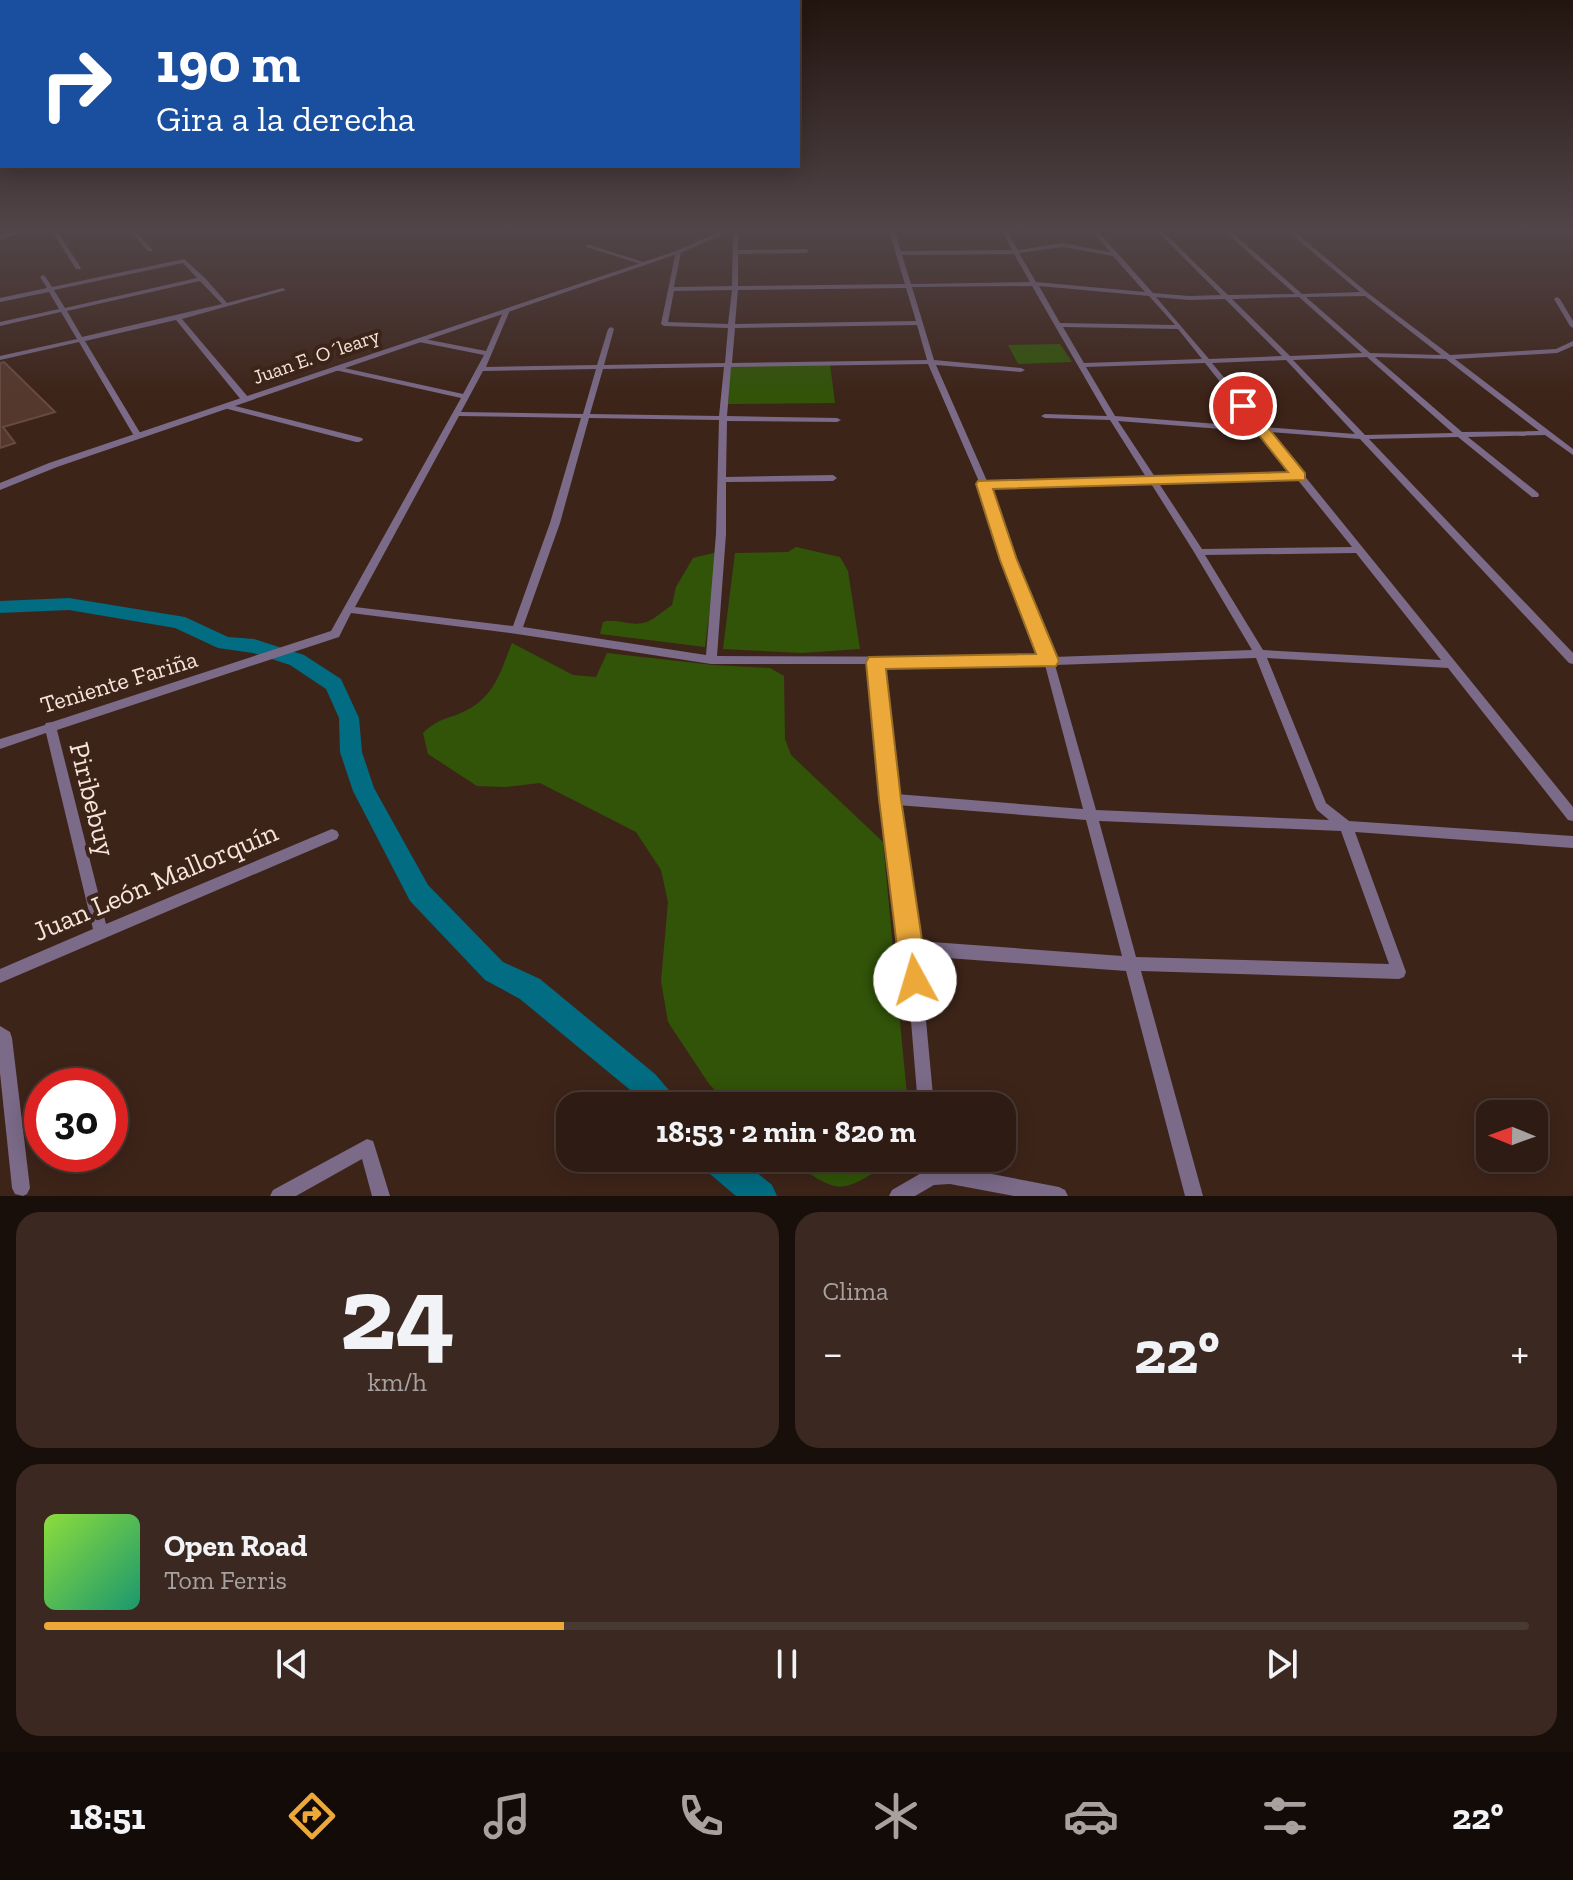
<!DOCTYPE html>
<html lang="es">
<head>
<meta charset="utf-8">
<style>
  :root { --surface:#2e1b13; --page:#3a2821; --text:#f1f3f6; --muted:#a7a1a0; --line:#493933; --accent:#eca93a }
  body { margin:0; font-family:"Zilla Slab",serif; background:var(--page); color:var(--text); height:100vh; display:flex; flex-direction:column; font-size:30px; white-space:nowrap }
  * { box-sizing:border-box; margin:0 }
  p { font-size:26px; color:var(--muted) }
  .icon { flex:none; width:44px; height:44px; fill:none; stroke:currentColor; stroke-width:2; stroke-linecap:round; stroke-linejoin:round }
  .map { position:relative; height:1196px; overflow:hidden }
  .details { display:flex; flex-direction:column; gap:16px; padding:16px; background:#190f0a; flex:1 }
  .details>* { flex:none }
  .guide { position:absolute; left:0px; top:0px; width:800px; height:168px; box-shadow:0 4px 20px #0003,0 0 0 2px var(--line); background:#1a4fa0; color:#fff; overflow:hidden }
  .needle { width:52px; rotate:271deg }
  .fabs { position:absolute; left:1476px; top:1100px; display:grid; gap:16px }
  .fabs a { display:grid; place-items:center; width:72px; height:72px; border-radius:16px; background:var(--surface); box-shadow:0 4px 20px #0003,0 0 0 2px var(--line); font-size:40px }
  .speed { position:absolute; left:24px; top:1068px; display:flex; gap:16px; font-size:40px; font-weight:700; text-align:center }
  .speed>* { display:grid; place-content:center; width:104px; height:104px; border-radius:50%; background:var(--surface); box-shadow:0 4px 20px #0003,0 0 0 2px var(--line); line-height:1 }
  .speed .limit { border:12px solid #d22; background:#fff; color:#111 }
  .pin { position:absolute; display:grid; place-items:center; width:68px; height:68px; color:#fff; margin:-34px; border:4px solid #fff; border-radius:50%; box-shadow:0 2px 8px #0007 }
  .me { position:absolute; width:88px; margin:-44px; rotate:354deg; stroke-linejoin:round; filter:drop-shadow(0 0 6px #0008) }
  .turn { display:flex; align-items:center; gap:28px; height:168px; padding:0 24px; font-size:36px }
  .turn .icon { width:104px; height:104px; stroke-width:2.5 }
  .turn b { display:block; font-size:56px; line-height:68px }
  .big { font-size:60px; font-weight:700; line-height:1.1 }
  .details .tile { flex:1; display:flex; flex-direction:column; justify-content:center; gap:12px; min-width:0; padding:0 28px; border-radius:24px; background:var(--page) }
  .details .dial { align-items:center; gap:0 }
  .dial b { font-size:104px; line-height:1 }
  .song { display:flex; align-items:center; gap:24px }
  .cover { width:96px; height:96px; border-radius:12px; background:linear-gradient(135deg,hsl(90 70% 55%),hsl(160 70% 35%)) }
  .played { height:8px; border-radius:4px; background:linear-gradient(90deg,var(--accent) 35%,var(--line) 35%) }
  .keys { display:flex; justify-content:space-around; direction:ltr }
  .heat { display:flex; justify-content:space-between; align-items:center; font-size:44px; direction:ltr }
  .details .tiles { flex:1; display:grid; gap:16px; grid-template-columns:1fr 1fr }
  .tile:last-child { grid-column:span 2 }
  .trip { position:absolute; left:556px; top:1092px; width:460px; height:80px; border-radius:24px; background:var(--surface); box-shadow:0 4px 20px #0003,0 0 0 2px var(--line); font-weight:700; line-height:80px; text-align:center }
  .menu { display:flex; height:128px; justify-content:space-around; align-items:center; background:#120b08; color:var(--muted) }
  .menu .icon { width:56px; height:56px }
  .menu .active { color:var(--accent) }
  .menu b { font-size:36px; color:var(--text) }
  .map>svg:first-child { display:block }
  .green { fill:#315408 }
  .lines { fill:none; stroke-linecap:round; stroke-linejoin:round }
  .river { fill:#026c82; fill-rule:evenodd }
  .building { fill:#54382d; stroke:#684b3f; stroke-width:2 }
  .minor { fill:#7b6a88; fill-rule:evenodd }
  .tertiary { fill:#7b6a88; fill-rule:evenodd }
  .route { fill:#eca93a; stroke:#996e26; stroke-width:2 }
  .labels { text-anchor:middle; stroke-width:8; stroke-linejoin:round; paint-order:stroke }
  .far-street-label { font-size:20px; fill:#f6e4dd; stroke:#3d2419 }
  .street-label { font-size:24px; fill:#f6e4dd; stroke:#3d2419 }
  .near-street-label { font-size:28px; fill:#f6e4dd; stroke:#3d2419 }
</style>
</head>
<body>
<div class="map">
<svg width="1573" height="1196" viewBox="0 0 1573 1196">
  <rect width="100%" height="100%" fill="#3d2419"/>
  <g class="green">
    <path d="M1060 344 1072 362 1018 364 1008 345Z"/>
    <path d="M830 364 835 403 728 404 730 365Z"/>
    <path d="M796 547 840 557 848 571 860 649 802 653 723 649 735 553 788 552Z"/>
    <path d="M717 552 705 647 600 634 603 622C616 618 629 626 643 623 653 621 663 611 672 605L676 587 693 558Z"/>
    <path d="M512 643 573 675 596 677 607 653 713 665 770 668 784 676 785 739 791 755 883 842 908 1106H731L709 1084 668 1022 661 981 668 902 661 870 636 832 540 783 506 787 477 786 428 754 423 733C441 716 448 720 467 710 495 696 501 670 512 643Z"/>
    <path d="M784 1158H899C834 1196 846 1196 784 1158Z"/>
  </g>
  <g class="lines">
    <g class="river">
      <path d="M69 598 185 617 228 637 254 639 304 655 341 679 359 718 362 752 374 788 428 885 503 962 540 979 655 1074 674 1096 679 1106H645L635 1094 520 999 485 980 410 901 353 791 340 752 339 718 326 689 290 665 253 653 218 648 175 628 69 610 0 613V601Z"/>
      <path d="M700 1158H739L772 1185 777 1196H736L704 1169Z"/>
    </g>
  </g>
  <path class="building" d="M4 362 55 412 3 427 15 443 0 448V363Z"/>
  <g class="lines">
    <g class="minor">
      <path d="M33 228H45L0 239V235Z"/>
      <path d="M50 228H55L81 268 80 269H76Z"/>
      <path d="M127 228H132L152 249V251H148Z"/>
      <path d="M733 228 738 229V250L806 249 809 251 806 253 738 254V286L905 284 888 228H894L901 251 1012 250 1000 228H1005L1018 250 1063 243 1110 252 1090 228H1095L1153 293 1189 296 1221 295 1154 228H1159L1228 295 1295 294 1221 228H1227L1302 294 1360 292 1284 228H1290L1368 293 1450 355 1556 349 1573 341V346L1557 353 1455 359 1573 449V455L1545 435 1468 437 1538 493 1539 495 1538 497H1532L1458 437 1369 439 1573 653V664L1569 663 1360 439 1269 432 1573 807V821L1568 820 1448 668 1267 658 1326 803 1349 821 1573 836V848L1355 832 1406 972 1404 977 1399 979 1141 971 1203 1196H1185L1126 971 920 956 934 1106H918L905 948 884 799 871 664H711L517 634 351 613 339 637 57 730 106 924 327 831 332 829 337 831 339 835 337 839 0 983V969L93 929 46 733 0 749V739L45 725 46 723 52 722 331 631 461 398 335 370V366L463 394 484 355 419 342 416 340 419 338 486 351 504 310 507 308 510 310 486 367 597 365 608 329 611 327 614 329 604 365 725 363 728 328 664 326 661 324 676 251 681 252 674 287 732 286ZM1063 247 1113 256 1145 292 1036 282 1019 253ZM1014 254 1030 282 911 284 902 255ZM1032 286 1107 416 1045 414 1041 416 1045 418 1110 420 1146 477 987 481 936 365 1021 372 1025 370 1021 368 934 360 912 287ZM1039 286 1149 296 1175 325 1060 323ZM906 288 916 321 735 324 738 290ZM732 290 728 324 668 322 674 291ZM1365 296 1441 355 1370 353 1306 297ZM1156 297 1189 300 1225 299 1282 356 1209 359ZM1299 297 1362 353 1290 356 1232 299ZM917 325 927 360 732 363 735 328ZM1063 327 1178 329 1202 359 1084 363ZM1367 357 1453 433 1365 435 1293 360ZM1375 357 1446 359 1539 431 1462 432ZM1286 360 1355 434 1265 427 1212 363ZM1205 363 1256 427 1115 416 1086 367ZM928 364 980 484 1003 560 1042 657 717 656 726 534V482L833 481 837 478 833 475 726 477 727 421 837 422 841 420 837 418 727 416 731 367ZM724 367 719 416 590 414 603 369ZM596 369 583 414 461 412 483 371ZM459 416 581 418 550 523 513 626 355 607ZM589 418 719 420 716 534 706 655 523 627 560 523ZM1118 421 1260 432 1293 474 1155 477ZM1297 479 1352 547 1202 549 1158 482ZM1150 482 1194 552 1252 650 1053 657 1013 560 989 486ZM1356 553 1441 660 1263 650 1205 555ZM1256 658 1315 806 1317 810 1329 820 1096 810 1055 665ZM882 664 1045 665 1083 809 896 794ZM897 805 1086 820 1122 956 918 941ZM1099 821 1341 831 1389 964 1136 957Z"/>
      <path d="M1540 228 1573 229V233L1542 230Z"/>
      <path d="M586 245H590L646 263 641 264 586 247Z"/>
      <path d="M184 259 205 278 227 303 283 288 286 290 182 319 248 397V401H242L176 320 85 341 142 436 138 438 134 436 79 342 0 360V356L77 339 61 312 0 326V322L59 309 49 292 0 302V298L47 288 40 277 43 275 45 276 52 287ZM183 263 197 278 65 308 54 290ZM200 281 222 304 82 337 67 311Z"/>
      <path d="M1557 297 1560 299 1573 321V328L1570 326 1554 299Z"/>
      <path d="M224 404H227L362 438 363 440 359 442H356L224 408Z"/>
      <path d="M0 1026 10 1032 12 1038 30 1188 27 1194 23 1196 15 1194 12 1188 0 1073Z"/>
      <path d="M367 1139 373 1141 375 1147 390 1196H372L362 1159 296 1196H270L273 1190Z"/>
      <path d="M921 1158H939L940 1167 950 1166 1059 1187 1065 1190 1068 1196H1014L950 1184 934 1185 915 1196H889L892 1190 923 1172Z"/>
    </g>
    <path class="tertiary" d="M728 228H738L680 253 57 467 0 490V483L49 463 676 251Z"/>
  </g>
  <linearGradient id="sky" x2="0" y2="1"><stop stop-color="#22140e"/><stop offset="0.58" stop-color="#514549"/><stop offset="1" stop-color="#514549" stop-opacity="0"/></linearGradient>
  <rect width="1573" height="396" fill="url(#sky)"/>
  <path class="route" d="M1243 401 1248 403 1305 473V480L993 489 1017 560 1059 661 1056 666 886 669 901 799 928 980 924 989 915 993 905 989 901 980 879 799 866 662 869 657 1036 654 1000 560 976 484 978 481 1288 472 1236 406Z"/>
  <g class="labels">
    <g class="far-street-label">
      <text transform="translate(316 356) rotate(-19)" y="7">Juan E. O´leary</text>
    </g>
    <g class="street-label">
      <text transform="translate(119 682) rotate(-17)" y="8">Teniente Fariña</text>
    </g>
    <g class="near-street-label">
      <text transform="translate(93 799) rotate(76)" y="10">Piribebuy</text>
      <text transform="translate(155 881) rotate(-23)" y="10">Juan León Mallorquín</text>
    </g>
  </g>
</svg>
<div class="fabs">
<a><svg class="needle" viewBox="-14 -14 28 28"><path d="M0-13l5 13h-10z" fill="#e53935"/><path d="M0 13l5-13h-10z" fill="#a7a1a0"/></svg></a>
</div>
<div class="speed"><div class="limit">30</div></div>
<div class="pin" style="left:1243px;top:406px;background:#d93025"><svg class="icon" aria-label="arrive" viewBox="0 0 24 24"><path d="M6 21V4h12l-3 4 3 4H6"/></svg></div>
<svg class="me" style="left:915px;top:980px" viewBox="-20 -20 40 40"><circle r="19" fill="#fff"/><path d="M0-13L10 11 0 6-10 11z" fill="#eca93a"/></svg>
<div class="trip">18:53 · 2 min · 820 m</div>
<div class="guide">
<div class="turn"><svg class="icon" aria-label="right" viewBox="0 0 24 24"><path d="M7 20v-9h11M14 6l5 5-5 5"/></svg><div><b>190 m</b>Gira a la derecha</div></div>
</div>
</div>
<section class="details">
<div class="tiles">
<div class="tile dial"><b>24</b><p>km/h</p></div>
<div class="tile"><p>Clima</p>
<div class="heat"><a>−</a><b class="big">22°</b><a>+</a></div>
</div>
<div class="tile">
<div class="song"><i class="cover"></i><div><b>Open Road</b><p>Tom Ferris</p></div></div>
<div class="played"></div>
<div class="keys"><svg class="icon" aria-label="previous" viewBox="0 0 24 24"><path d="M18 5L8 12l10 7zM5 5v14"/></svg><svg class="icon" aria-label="pause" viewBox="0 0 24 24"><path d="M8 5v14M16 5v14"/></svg><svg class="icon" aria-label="next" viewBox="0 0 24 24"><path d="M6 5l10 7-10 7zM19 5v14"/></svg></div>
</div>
</div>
</section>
<nav class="menu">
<b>18:51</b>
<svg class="icon active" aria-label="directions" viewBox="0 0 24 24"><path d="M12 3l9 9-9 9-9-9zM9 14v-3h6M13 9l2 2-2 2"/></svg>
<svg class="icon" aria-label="music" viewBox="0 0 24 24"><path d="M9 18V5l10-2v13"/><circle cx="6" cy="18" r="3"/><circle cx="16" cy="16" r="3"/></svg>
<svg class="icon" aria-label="phone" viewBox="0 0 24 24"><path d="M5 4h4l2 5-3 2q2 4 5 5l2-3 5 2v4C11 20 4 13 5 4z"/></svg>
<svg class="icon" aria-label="climate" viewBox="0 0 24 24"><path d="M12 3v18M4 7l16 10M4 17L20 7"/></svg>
<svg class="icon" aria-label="car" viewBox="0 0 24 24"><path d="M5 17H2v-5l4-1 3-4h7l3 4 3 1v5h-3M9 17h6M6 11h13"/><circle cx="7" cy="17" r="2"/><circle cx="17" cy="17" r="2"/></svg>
<svg class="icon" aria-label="filters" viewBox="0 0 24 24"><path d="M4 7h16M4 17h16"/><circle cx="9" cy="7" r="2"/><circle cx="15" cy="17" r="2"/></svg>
<b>22°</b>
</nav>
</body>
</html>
